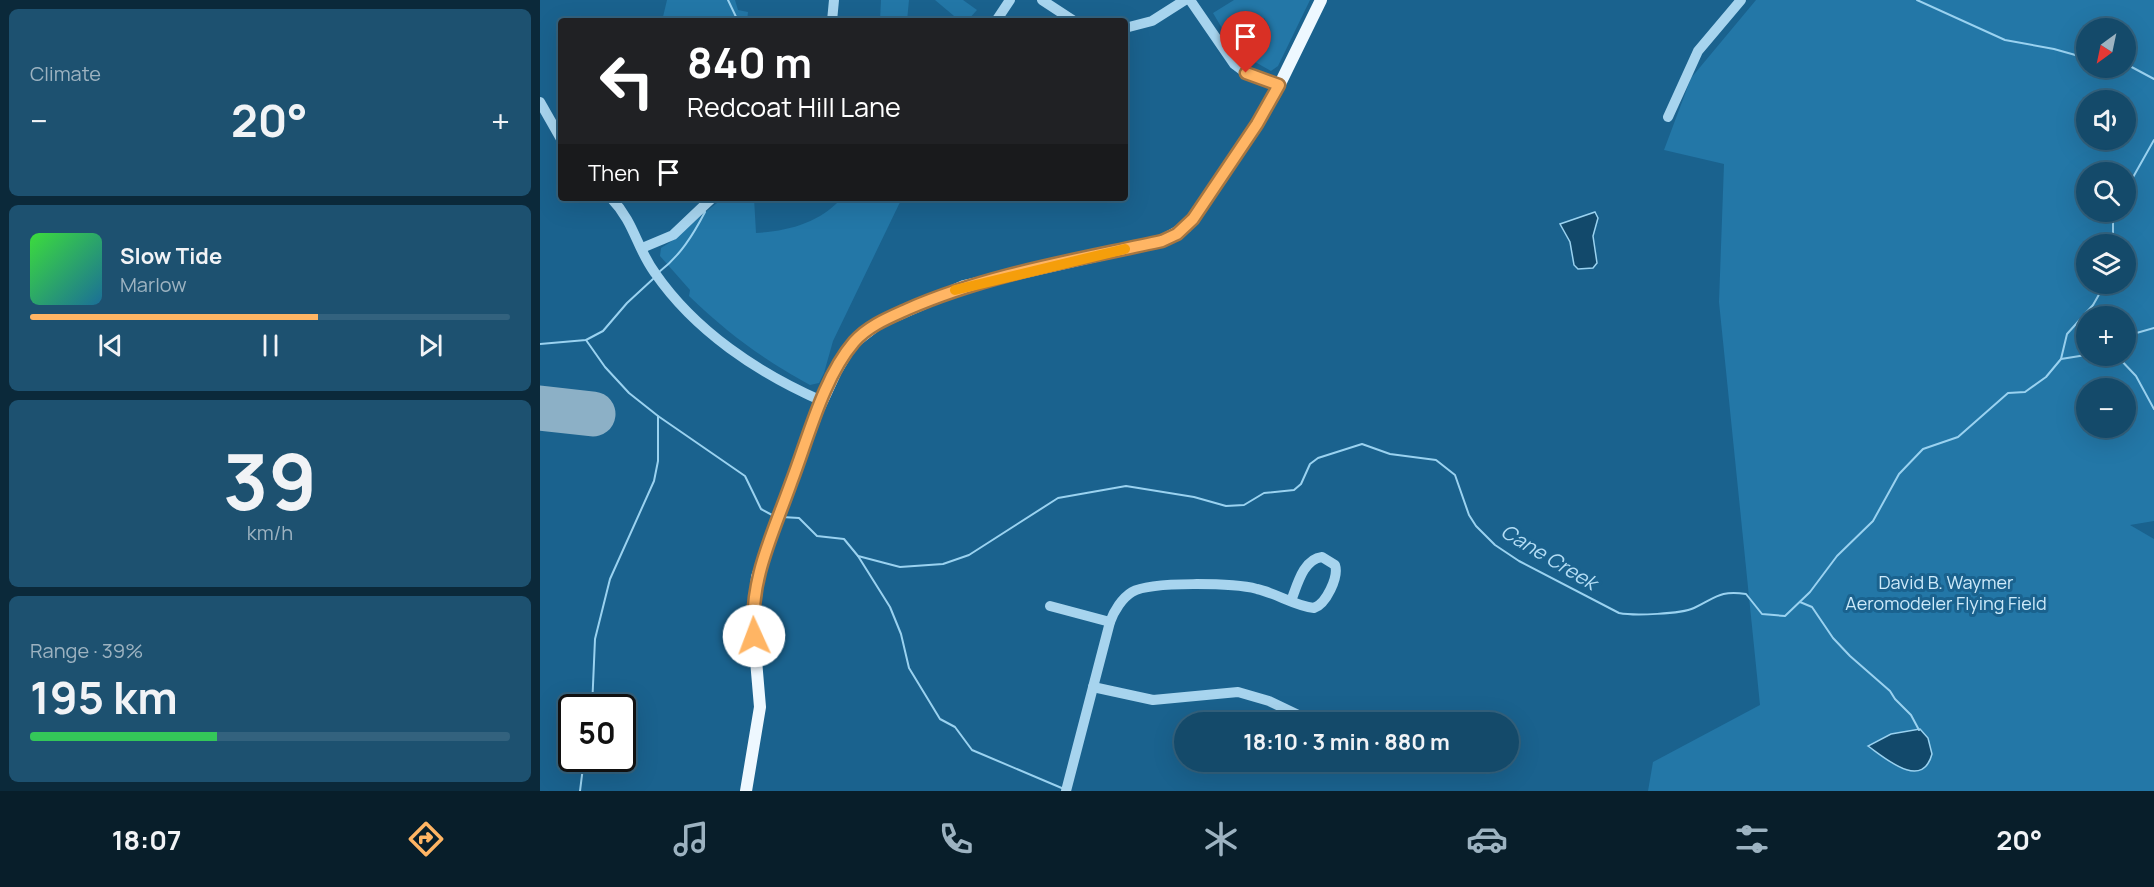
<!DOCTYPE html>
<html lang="en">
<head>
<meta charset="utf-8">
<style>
  :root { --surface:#144a6a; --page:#1d5170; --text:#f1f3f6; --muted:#9db3c1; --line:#33627e; --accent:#ffb564 }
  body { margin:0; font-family:Manrope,sans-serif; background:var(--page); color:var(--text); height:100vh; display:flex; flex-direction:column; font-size:22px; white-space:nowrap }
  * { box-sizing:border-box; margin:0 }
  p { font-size:20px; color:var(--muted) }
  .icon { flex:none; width:33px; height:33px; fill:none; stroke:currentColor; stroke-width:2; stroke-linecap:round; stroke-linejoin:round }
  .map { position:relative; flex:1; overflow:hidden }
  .panel { display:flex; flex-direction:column; gap:9px; padding:9px; background:#0b293a; width:540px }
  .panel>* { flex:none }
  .banner { position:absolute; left:18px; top:18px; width:570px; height:183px; border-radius:6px; box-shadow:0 6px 24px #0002,0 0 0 2px var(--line); background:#202124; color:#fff; overflow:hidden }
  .needle { width:39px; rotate:213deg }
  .tools { position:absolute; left:1536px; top:18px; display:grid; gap:12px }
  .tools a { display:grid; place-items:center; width:60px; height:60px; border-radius:50%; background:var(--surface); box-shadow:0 6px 24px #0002,0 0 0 2px var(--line); font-size:30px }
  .speed { position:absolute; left:18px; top:694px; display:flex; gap:12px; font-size:30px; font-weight:700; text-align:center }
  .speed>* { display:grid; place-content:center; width:78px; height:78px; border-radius:50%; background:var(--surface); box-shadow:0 6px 24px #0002,0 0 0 2px var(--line); line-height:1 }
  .speed .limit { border:3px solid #111; border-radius:9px; background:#fff; color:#111 }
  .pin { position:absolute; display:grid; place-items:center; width:51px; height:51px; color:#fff; margin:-62px -26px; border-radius:50% 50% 50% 0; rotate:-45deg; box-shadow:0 0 6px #0007 }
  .pin .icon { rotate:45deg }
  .me { position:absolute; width:66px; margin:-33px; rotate:358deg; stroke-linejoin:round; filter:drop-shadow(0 0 4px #0008) }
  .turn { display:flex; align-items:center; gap:21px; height:126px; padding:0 30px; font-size:27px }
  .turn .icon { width:78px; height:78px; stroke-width:2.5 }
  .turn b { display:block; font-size:42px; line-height:51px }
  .then { display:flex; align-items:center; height:57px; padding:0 30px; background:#0003; gap:12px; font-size:22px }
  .big { font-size:45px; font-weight:700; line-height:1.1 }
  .panel .widget { flex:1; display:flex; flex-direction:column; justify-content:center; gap:9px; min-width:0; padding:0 21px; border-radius:9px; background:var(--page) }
  .panel .dial { align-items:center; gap:0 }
  .dial b { font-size:78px; line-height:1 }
  .song { display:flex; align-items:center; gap:18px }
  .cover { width:72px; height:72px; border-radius:9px; background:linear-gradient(135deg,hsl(120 70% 55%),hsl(200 70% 35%)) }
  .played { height:6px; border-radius:3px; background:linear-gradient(90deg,var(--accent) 60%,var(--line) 60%) }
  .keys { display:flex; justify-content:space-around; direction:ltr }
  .heat { display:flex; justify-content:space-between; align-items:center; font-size:33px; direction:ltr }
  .charge { height:9px; border-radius:4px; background:linear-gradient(90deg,#34c759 39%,var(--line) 0) }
  .trip { position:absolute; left:634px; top:712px; width:345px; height:60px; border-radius:30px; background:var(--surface); box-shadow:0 6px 24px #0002,0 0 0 2px var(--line); font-weight:700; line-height:60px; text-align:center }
  .dock { display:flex; height:96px; justify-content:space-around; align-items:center; background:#081e2a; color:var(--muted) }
  .dock .icon { width:42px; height:42px }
  .dock .active { color:var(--accent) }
  .dock b { font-size:27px; color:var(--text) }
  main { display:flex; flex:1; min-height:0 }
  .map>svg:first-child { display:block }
  .green { fill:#2377a7; fill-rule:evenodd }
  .water { fill:#12496b; stroke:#9ad2f0; stroke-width:1.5 }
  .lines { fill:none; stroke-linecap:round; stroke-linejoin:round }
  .stream { stroke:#9ad2f0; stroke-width:2 }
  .runway { stroke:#8cb0c6; stroke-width:45 }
  .minor { stroke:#a7d4ee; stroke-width:10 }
  .major { stroke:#eef8ff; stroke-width:12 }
  .route-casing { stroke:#a67641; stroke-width:15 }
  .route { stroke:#ffb564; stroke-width:10 }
  .slow { stroke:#f59e0b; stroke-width:10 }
  .labels { text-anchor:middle; stroke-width:6; stroke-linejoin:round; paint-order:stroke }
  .park-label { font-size:18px; fill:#cdeafa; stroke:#1a628e }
  .water-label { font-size:20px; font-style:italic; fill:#b3ddf5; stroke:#1a628e }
</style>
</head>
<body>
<main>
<section class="panel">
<div class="widget"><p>Climate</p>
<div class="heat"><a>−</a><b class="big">20°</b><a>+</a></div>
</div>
<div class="widget">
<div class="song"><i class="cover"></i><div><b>Slow Tide</b><p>Marlow</p></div></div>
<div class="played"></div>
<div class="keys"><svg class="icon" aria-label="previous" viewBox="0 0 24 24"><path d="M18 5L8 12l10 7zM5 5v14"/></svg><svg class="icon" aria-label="pause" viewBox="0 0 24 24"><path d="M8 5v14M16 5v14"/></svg><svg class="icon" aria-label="next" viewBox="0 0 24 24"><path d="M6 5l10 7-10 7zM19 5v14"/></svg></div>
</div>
<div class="widget dial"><b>39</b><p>km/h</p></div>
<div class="widget"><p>Range · 39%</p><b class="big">195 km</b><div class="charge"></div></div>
</section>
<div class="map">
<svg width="1614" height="791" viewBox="0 0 1614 791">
  <rect width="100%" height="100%" fill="#1a628e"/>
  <g class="green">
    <path d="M127 0H195L198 10 208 12 207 21H122Z"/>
    <path d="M341 0H369L367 21H340Z"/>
    <path d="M395 0H423L437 10 427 21H420Z"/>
    <path d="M694 0H770L738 66 731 71 701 54 726 36 730 28 724 18 689 40 673 13Z"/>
    <path d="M1216 0H1614V521L1590 525 1614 539V791H1108L1113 762 1220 705 1179 302 1184 164 1124 150 1151 78ZM1546 28H1586V68H1546ZM1546 100H1586V140H1546ZM1546 172H1586V212H1546ZM1546 244H1586V284H1546ZM1546 316H1586V356H1546ZM1546 388H1586V428H1546Z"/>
    <path d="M185 198H214L216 233C249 231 279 223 302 198H362L293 341 284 373 279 383 270 385C220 357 191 336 149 296L150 290 120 256 121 248C145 234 161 212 185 198Z"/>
  </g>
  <g class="water">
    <path d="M1055 212 1058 218 1053 236 1057 263 1053 268 1038 269 1034 265 1030 242 1020 224Z"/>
    <path d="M1380 729 1388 738 1392 754C1382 791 1345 758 1328 746L1351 734Z"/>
  </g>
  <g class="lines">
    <g class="stream">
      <path d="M188 0 198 21"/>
      <path d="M1377 0 1465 40 1514 49 1546 58"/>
      <path d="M1586 64 1614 79"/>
      <path d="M1586 182 1592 179 1614 140"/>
      <path d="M1573 212V244"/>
      <path d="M119 272C140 256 153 235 165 212"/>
      <path d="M1586 336 1614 328"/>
      <path d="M46 340 65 367 89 393 118 416 205 476 221 509 234 516"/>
      <path d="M0 344 46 340 63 331 87 303 113 279"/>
      <path d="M1577 356 1596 376 1614 409"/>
      <path d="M1521 359 1546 355"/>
      <path d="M242 517 259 518 277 536 304 539 318 556 350 607 361 634 369 668 400 719 415 727 432 750 524 789"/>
      <path d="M318 556 360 567 403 564 429 555 518 498 586 486 654 497 686 506 704 505 724 493 754 490 761 484 770 464 778 458 822 444 850 454 896 460 915 475 929 515 936 526 955 545 979 561 1079 613C1094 616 1141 614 1154 608 1176 598 1179 590 1206 594L1222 614 1245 616 1270 592 1297 556 1333 521 1359 474 1383 449 1418 437 1468 393 1485 392 1506 377 1521 359 1527 334 1553 305 1565 284"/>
      <path d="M1260 602 1272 607 1293 638 1310 656 1350 691 1355 699 1371 715 1379 730"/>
      <path d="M52 708 55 639 70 579 114 481 118 461V416"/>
      <path d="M40 791 44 759"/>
    </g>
    <path class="runway" d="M0 408 53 414"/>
    <g class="minor">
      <path d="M502 0 534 21"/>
      <path d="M650 0 694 64 706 73 739 85"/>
      <path d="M292 21 294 0"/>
      <path d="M456 21 470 0"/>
      <path d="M585 28 612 21 645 0"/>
      <path d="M0 102 21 139"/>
      <path d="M1128 117 1158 51 1201 0"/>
      <path d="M71 198C95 223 96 247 115 273 155 331 218 373 282 401"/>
      <path d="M102 248 133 235 172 198"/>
      <path d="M510 606 570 622"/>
      <path d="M553 687 613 700 698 692 729 701 775 723"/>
      <path d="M526 791 570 622C574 611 582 598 592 592 611 581 694 583 717 589 736 593 755 606 774 608 786 604 799 577 795 565L782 557C763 559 757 586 751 601"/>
    </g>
    <path class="major" d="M206 791 220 707 213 625 217 577 278 410 296 371 312 344 339 323 424 286 622 241 646 227 681 179 734 96 781 0"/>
  </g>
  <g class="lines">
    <g class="route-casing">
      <path id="route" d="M214 636C209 580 233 534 251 483 268 439 283 378 314 342 328 326 348 318 368 309 448 274 536 260 622 241L637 234 653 219 717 124 739 85 706 73"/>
    </g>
    <use href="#route" class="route"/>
    <path class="slow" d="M415 290 585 249"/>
  </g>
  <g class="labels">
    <g class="park-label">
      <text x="1406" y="589">David B. Waymer<tspan x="1406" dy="21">Aeromodeler Flying Field</tspan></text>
    </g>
    <g class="water-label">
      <text transform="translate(1009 557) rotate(31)" y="7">Cane Creek</text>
    </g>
  </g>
</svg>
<div class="tools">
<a><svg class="needle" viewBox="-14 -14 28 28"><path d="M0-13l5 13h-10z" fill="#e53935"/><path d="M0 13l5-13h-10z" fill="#9db3c1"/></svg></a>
<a><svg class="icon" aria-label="sound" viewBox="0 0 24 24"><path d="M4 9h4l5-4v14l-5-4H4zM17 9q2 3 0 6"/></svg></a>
<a><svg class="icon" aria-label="search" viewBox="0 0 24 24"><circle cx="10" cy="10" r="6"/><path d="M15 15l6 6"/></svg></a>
<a><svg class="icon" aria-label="layers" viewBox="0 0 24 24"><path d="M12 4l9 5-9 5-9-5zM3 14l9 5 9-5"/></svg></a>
<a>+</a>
<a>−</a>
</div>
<div class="speed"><div class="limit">50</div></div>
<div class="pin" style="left:706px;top:73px;background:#d93025"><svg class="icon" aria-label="arrive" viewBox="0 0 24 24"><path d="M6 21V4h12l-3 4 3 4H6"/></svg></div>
<svg class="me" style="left:214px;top:636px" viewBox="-20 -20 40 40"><circle r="19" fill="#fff"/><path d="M0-13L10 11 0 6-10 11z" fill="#ffb564"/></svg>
<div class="trip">18:10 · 3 min · 880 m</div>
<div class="banner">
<div class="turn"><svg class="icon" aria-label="left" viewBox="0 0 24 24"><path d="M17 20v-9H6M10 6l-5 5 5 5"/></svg><div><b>840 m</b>Redcoat Hill Lane</div></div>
<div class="then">Then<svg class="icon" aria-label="arrive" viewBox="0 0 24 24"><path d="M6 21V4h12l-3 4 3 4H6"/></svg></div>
</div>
</div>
</main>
<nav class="dock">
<b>18:07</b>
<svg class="icon active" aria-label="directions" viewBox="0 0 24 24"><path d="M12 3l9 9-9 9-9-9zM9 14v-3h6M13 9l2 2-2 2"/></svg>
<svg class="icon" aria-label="music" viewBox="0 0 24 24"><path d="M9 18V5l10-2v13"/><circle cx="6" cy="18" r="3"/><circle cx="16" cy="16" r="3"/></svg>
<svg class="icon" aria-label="phone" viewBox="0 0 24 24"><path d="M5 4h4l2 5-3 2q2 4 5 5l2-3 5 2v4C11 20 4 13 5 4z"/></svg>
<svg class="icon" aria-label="climate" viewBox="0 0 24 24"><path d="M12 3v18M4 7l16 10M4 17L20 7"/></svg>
<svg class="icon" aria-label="car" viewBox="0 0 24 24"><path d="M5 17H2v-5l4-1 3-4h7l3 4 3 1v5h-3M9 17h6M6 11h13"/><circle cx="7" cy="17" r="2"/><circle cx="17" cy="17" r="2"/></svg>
<svg class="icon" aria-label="filters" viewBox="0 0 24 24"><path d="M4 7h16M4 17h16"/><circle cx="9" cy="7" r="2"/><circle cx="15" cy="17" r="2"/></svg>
<b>20°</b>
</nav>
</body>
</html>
